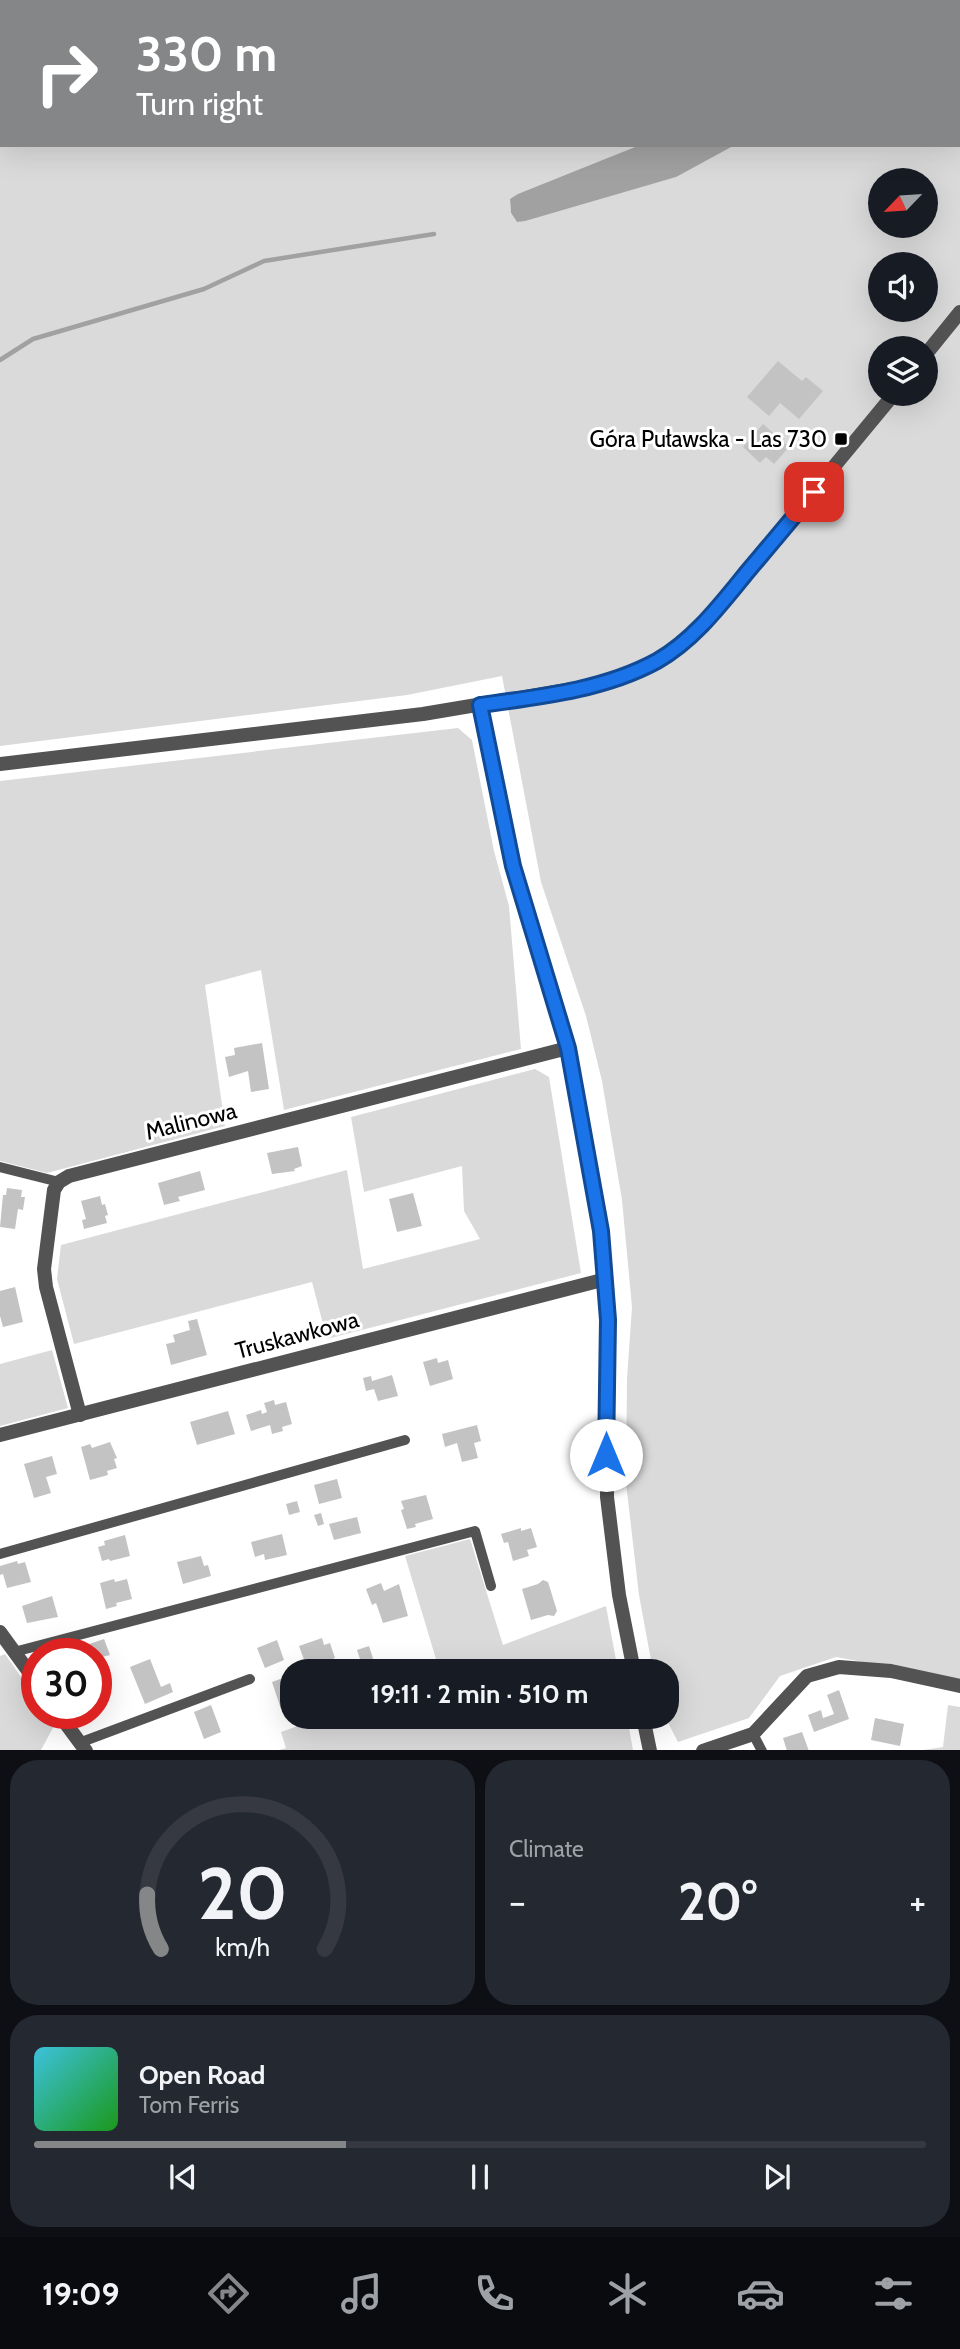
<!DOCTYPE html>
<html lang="en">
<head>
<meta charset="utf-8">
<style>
  :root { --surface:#171b24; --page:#242831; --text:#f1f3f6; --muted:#9ea1a6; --line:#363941; --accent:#858687 }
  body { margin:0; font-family:Cabin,sans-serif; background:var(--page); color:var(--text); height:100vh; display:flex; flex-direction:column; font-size:26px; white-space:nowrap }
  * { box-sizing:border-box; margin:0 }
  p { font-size:23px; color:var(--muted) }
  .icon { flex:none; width:38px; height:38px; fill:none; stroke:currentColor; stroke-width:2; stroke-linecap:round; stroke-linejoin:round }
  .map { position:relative; height:1750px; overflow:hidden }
  .side { display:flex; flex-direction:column; gap:10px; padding:10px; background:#0d0f14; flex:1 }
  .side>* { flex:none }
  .banner { position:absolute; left:0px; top:0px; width:961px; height:147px; box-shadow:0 7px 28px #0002; background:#858687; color:#fff; overflow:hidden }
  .needle { width:46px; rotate:245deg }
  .fabs { position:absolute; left:868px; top:168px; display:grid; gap:14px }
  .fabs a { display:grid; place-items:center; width:70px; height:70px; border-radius:50%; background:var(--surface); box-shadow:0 7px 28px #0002; font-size:35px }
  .speed { position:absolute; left:21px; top:1638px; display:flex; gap:14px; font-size:35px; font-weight:700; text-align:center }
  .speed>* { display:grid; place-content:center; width:91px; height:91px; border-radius:50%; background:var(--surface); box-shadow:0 7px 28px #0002; line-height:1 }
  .speed .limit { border:10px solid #d22; background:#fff; color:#111 }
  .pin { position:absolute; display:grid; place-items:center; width:60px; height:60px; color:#fff; margin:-30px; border-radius:14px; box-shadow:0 4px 10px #0006 }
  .me { position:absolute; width:77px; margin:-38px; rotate:0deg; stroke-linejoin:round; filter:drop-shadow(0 0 5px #0008) }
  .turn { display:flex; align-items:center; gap:24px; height:147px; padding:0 21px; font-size:32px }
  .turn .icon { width:91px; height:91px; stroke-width:2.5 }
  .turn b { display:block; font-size:49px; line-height:60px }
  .big { font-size:52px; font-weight:800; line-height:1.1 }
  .side .widget { flex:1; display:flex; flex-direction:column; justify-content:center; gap:10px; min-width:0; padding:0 24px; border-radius:28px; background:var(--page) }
  .side .dial { align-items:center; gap:0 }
  .dial svg { height:182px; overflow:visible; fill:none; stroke:var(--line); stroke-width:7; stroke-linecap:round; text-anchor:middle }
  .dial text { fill:var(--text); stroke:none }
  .song { display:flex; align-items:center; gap:21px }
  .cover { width:84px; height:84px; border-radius:10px; background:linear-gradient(135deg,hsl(190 70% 55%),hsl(120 70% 35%)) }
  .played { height:7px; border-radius:4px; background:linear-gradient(90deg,var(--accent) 35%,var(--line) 35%) }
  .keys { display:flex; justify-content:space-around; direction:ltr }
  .heat { display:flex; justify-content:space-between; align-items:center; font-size:38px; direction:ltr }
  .side .tiles { flex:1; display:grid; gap:10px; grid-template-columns:1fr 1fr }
  .widget:last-child { grid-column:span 2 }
  .trip { position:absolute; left:280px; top:1659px; width:399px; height:70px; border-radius:28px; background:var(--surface); box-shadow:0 7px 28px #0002; font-weight:800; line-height:70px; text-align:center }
  .menu { display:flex; height:112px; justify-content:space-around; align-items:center; background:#090b0e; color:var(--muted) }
  .menu .icon { width:49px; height:49px }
  .menu .current { color:var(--accent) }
  .menu b { font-size:32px; color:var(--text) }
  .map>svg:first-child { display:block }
  .green { fill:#dadada; fill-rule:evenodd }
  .water { fill:#a1a1a1 }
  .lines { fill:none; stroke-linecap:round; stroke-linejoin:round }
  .stream { stroke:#a1a1a1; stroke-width:4.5 }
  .building { fill:#c3c3c3 }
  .service { stroke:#535353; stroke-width:10 }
  .minor { stroke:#535353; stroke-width:14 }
  .tertiary { stroke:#535353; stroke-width:14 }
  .route-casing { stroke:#114b97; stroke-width:18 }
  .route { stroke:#1a73e8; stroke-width:12 }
  .poi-dot { fill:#000; stroke:#fff; stroke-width:2.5 }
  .labels { text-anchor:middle; stroke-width:6; stroke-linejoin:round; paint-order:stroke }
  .poi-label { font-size:23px; fill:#000; stroke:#fff; text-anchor:end }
  .street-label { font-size:23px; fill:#000; stroke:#fff }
</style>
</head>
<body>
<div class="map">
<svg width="960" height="1751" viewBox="0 0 960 1751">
  <rect width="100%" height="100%" fill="#fff"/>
  <g class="green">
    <path d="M0 0H861V2H2V145H640L510 199 511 213 517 222 675 177 735 145H959V2H887L890 0H960V1680L836 1657 780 1676 749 1718 678 1742 665 1717H667V1671H653L639 1595 626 1483 627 1379 632 1307 622 1200 602 1081 586 1016 541 882 502 676 407 695 0 746ZM880 180H926V226H880ZM880 264H926V310H880ZM880 348H926V394H880Z"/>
    <path d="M458 728 472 740 494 851 509 906 521 1049 284 1110 261 970 205 985 225 1126 47 1173 0 1161V781Z"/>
    <path d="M535 1069 549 1077 581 1273 327 1339 312 1282 74 1344 57 1279 61 1245 347 1170 363 1269 480 1239 464 1211 462 1166 364 1192 351 1117Z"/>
    <path d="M52 1350 68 1408 0 1426V1364Z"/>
    <path d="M470 1539 503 1645 606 1606 618 1671H434L439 1669 405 1556Z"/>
    <path d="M5 1654 37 1700V1713H46L54 1726 41 1750H0V1656Z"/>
    <path d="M948 1705 960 1707V1750H923L943 1747Z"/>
    <path d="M323 1717H627L633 1750H279L286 1748 281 1732Z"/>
  </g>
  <path class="water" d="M640 145H735L676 177 525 221 517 222 511 213 510 199 518 194Z"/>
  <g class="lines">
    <g class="stream">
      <path d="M940 2 943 0"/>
      <path d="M0 360 33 339 204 289 264 261 434 234"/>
    </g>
  </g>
  <g class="building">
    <path d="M778 361 802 381 806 377 823 391 799 419 780 403 769 416 747 397Z"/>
    <path d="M763 424 789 447 774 464 766 457 760 463 743 447Z"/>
    <path d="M262 1043 269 1089 251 1092 248 1071 229 1077 225 1057 235 1055 234 1048Z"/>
    <path d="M298 1147 302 1166 294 1169 295 1171 272 1174 267 1153Z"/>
    <path d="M200 1171 205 1190 178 1197 180 1201 164 1205 158 1183Z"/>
    <path d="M7 1188 22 1190 21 1197H25L23 1210 18 1209 15 1229 0 1227 3 1195H6Z"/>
    <path d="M413 1193 422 1226 397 1232 389 1199Z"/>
    <path d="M100 1196 102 1205 105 1204 108 1215 105 1216 107 1223 84 1229 82 1220 86 1219 81 1201Z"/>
    <path d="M15 1287 23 1322 3 1327 0 1316V1291Z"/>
    <path d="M197 1319 207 1355 171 1365 166 1344 175 1342 173 1335 190 1330 188 1321Z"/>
    <path d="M437 1358 438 1363 448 1360 453 1379 430 1386 423 1362Z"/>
    <path d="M392 1375 398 1396 378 1401 374 1389 366 1391 363 1378 371 1376 372 1381Z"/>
    <path d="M274 1400 275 1405 286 1402 292 1424 282 1427 283 1431 272 1434 270 1425 251 1431 246 1415 261 1410 262 1414 267 1412 264 1403Z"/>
    <path d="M228 1411 235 1434 197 1445 190 1422Z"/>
    <path d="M477 1425 481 1441 474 1443 478 1458 462 1462 457 1443 445 1447 442 1434Z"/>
    <path d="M110 1442 117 1458 114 1459 117 1468 107 1471 108 1475 90 1480 81 1447 90 1444 92 1448Z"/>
    <path d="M52 1456 57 1474 46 1477 51 1493 34 1498 24 1464Z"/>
    <path d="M337 1479 342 1498 319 1504 314 1485Z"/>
    <path d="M426 1495 433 1519 415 1524 416 1527 407 1529 401 1510 404 1509 401 1501Z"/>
    <path d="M297 1501 300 1512 289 1515 286 1504Z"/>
    <path d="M321 1513 324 1524 318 1526 314 1515Z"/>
    <path d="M357 1517 361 1533 334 1540 329 1524Z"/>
    <path d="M521 1528V1531L531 1528 537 1547 527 1550 529 1556 513 1561 508 1542 504 1543 501 1534Z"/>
    <path d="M282 1534 287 1555 265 1560 264 1554 255 1557 251 1542Z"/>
    <path d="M125 1535 130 1556 110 1561 109 1559 102 1561 98 1547 105 1545 104 1541Z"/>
    <path d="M201 1556 204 1566 208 1565 211 1576 183 1584 177 1562Z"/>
    <path d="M17 1561 18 1564 25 1562 31 1582 7 1588 3 1574 0 1575V1566Z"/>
    <path d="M114 1579 115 1582 127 1579 132 1599 116 1603 117 1606 106 1609 100 1583Z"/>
    <path d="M543 1580 548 1582 557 1611 554 1616 548 1615 531 1620 522 1589 538 1584Z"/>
    <path d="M381 1583 384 1591 399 1584 408 1616 383 1623 376 1603 372 1605 366 1589Z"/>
    <path d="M52 1596 58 1617 27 1623 22 1606Z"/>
    <path d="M322 1638 324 1645 330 1643 335 1658 319 1665 318 1661 306 1665 299 1646Z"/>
    <path d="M104 1639 110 1655 102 1657 106 1669 96 1672V1654H76L75 1649Z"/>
    <path d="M277 1640 284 1660 265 1668 257 1648Z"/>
    <path d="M369 1646 377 1671H364L357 1650Z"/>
    <path d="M150 1659 161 1687 170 1683 173 1692 145 1704 130 1667Z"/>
    <path d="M283 1678 292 1705 281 1709 272 1682Z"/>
    <path d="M839 1690 849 1719 814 1732 808 1715 821 1710 823 1718 834 1714 827 1695Z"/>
    <path d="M211 1705 221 1732 204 1739 194 1712Z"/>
    <path d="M875 1718 904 1724 900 1746 871 1740Z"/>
    <path d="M802 1732 809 1751H787L783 1738Z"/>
  </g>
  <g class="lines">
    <g class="service">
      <path d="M0 1167 59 1182"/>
      <path d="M0 1554 405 1440"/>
      <path d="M14 1652 475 1531 491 1586"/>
      <path d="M753 1734 762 1751"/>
      <path d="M79 1743 250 1679"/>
    </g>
    <g class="minor">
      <path d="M480 705 513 866 568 1048 601 1231 608 1320 607 1497 619 1595 634 1671"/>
      <path d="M80 1415 46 1287 44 1269 54 1190 59 1182 69 1176 568 1048"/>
      <path d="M0 1435 606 1279"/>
      <path d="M0 1632 37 1683"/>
      <path d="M58 1713 86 1751"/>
      <path d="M643 1717 650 1751"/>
      <path d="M703 1751 753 1734 807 1676 839 1667 891 1671 960 1686"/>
    </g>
    <g class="tertiary">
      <path d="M926 354 960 312"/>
      <path d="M0 764 423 714 590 686 631 673 670 653 707 620 894 394"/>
    </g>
  </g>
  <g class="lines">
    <g class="route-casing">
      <path id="route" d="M606 1455 608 1320 601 1231 568 1048 513 866 480 705C539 697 604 690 657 661 694 640 721 604 748 571 770 545 792 519 814 492"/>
    </g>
    <use href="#route" class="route"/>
  </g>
  <rect class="poi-dot" x="834" y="432" width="14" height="14" rx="3.5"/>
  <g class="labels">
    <g class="poi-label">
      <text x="827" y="447">Góra Puławska - Las 730</text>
    </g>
    <g class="street-label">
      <text transform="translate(191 1121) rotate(-14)" y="8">Malinowa</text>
      <text transform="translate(297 1335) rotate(-15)" y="8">Truskawkowa</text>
    </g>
  </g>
</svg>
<div class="fabs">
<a><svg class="needle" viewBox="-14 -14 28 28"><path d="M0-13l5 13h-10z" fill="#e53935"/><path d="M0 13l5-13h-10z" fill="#9ea1a6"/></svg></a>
<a><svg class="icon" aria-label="sound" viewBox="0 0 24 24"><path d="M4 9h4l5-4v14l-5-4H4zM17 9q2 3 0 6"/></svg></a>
<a><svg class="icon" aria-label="layers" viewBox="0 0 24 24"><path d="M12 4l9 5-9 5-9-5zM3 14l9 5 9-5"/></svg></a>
</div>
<div class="speed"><div class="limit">30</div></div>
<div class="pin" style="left:814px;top:492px;background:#d93025"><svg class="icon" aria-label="arrive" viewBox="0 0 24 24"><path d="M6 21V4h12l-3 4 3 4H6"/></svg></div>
<svg class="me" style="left:606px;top:1455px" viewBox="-20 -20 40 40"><circle r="19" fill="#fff"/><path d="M0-13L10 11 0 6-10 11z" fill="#1a73e8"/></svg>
<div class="trip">19:11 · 2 min · 510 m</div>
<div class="banner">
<div class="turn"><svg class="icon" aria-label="right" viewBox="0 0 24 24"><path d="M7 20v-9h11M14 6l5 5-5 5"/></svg><div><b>330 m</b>Turn right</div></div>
</div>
</div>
<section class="side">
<div class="tiles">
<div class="widget dial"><svg viewBox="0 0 100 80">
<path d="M14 69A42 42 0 1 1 86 69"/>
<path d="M14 69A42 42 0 0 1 8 45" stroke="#858687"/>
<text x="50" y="56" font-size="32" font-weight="700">20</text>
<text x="50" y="72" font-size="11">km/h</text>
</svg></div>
<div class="widget"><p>Climate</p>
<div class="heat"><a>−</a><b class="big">20°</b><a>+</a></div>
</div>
<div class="widget">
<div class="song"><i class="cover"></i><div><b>Open Road</b><p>Tom Ferris</p></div></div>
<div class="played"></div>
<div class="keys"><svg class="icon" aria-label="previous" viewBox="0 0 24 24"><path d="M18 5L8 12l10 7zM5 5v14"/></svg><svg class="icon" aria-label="pause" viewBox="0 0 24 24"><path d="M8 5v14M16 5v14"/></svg><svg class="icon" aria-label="next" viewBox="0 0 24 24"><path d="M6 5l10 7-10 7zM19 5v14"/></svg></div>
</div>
</div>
</section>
<nav class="menu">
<b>19:09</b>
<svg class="icon current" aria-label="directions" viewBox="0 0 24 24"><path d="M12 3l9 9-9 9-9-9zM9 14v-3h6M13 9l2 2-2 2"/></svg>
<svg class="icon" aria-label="music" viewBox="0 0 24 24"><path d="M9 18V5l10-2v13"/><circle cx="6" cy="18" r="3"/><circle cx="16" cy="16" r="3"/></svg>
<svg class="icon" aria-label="phone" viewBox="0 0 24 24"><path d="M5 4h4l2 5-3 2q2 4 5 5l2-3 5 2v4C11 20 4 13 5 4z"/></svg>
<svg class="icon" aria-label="climate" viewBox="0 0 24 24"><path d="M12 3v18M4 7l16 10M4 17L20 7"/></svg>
<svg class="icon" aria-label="car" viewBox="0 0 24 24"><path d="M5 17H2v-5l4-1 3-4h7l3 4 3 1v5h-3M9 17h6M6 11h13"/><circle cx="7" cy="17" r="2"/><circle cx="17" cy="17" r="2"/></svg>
<svg class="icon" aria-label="filters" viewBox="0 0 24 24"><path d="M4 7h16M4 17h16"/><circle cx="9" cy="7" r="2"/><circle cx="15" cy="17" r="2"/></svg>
</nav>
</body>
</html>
